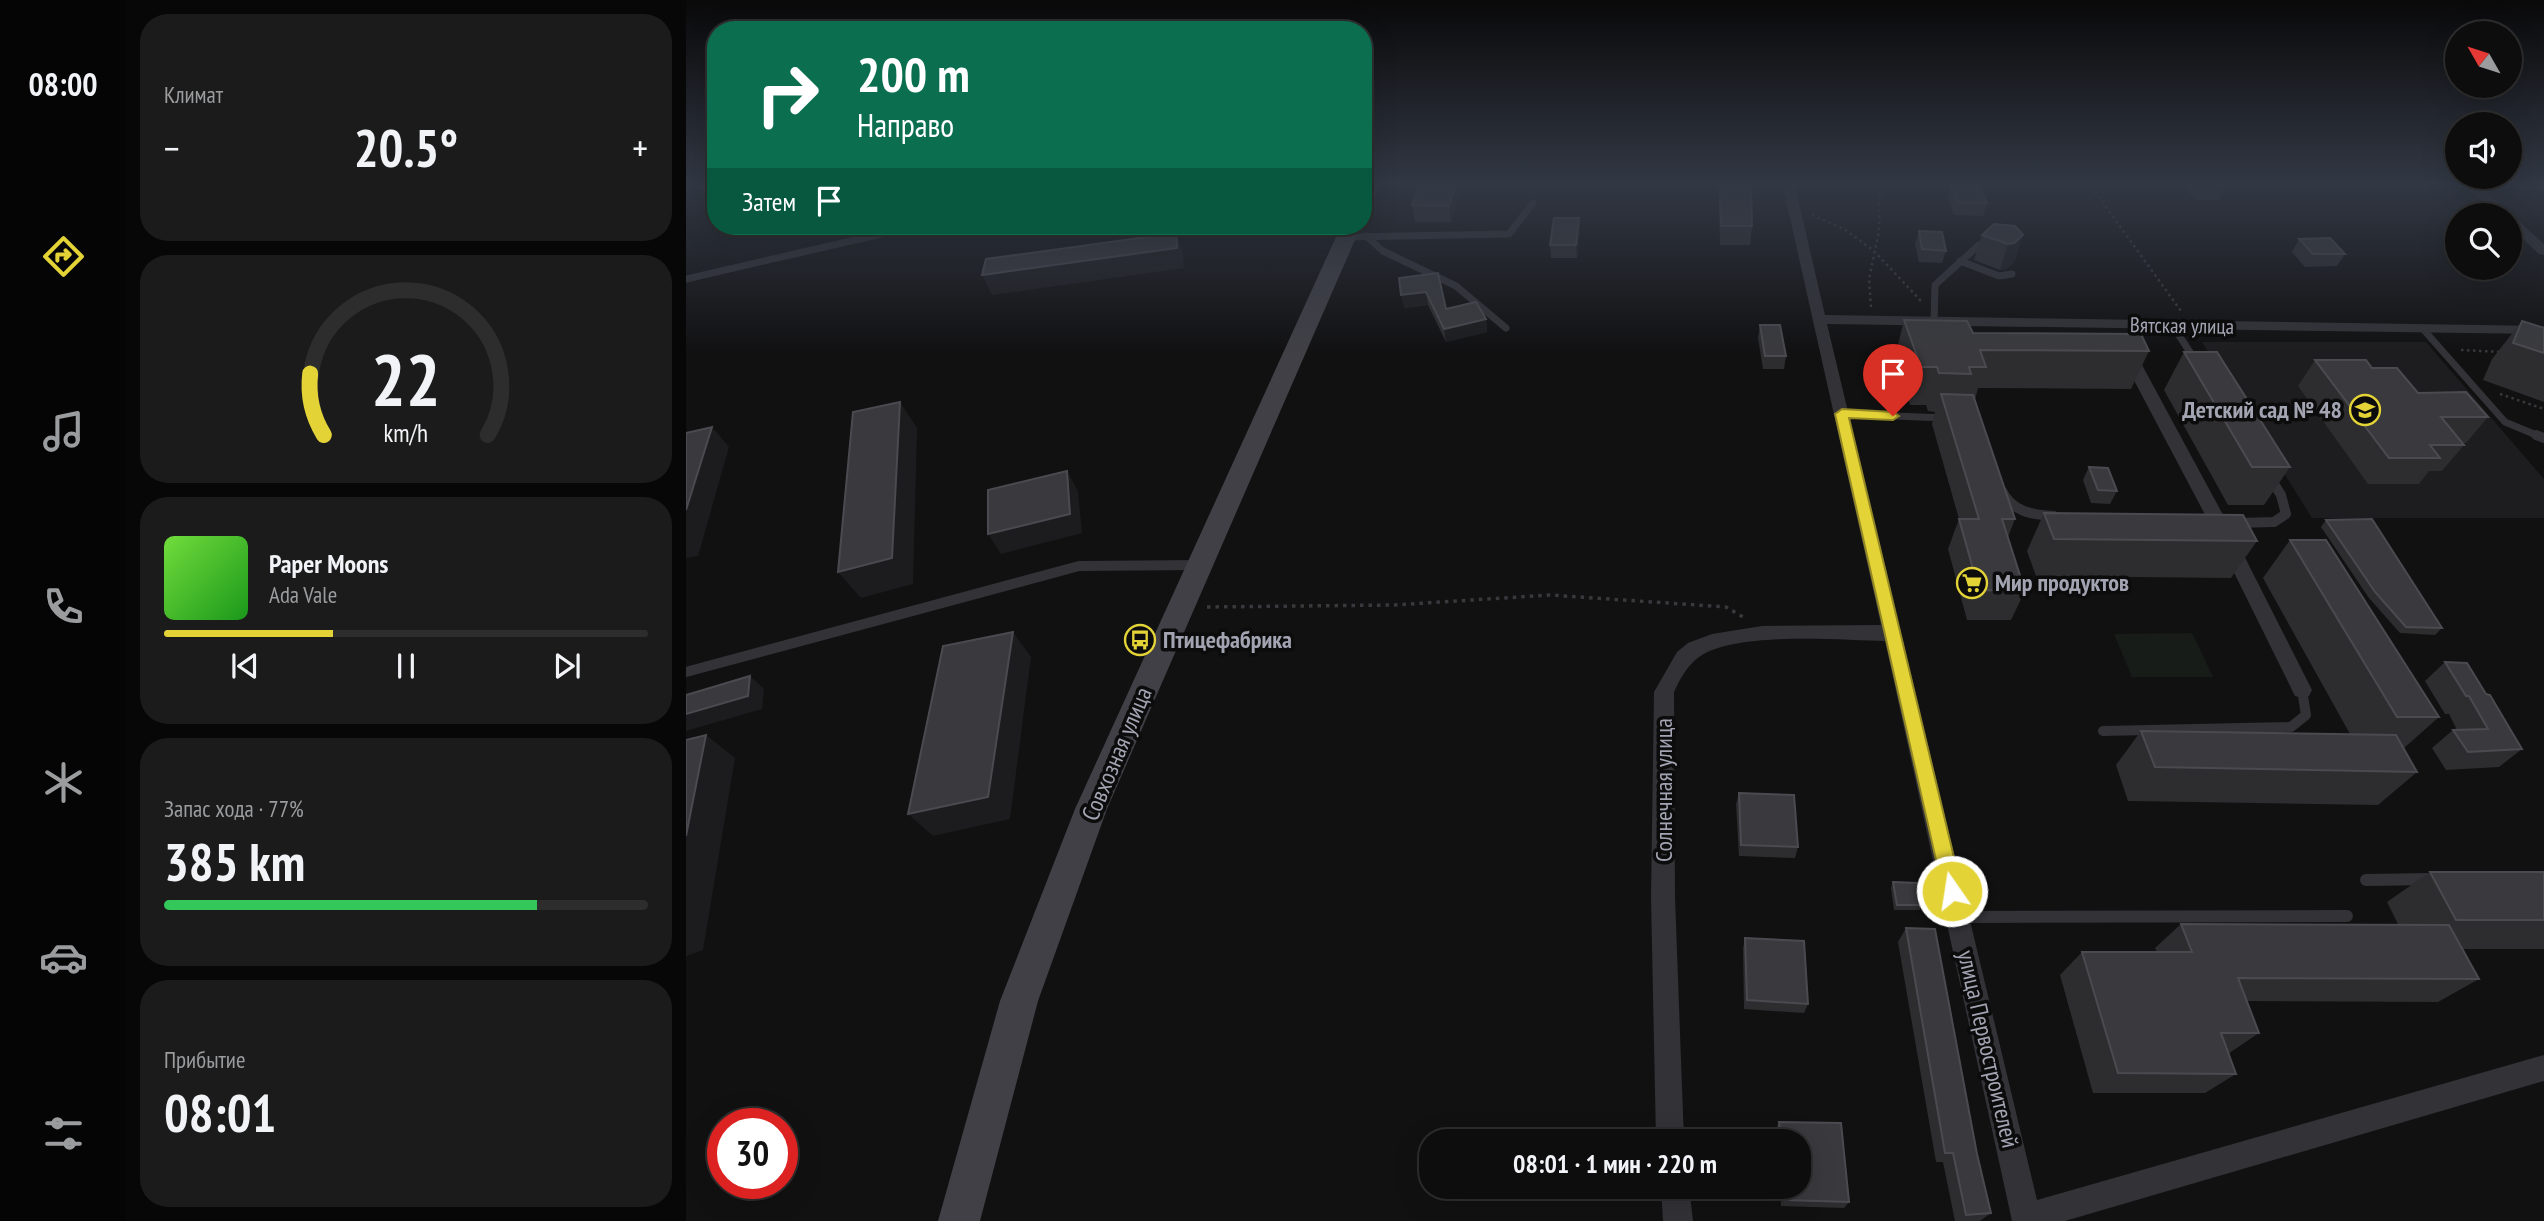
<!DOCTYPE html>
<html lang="ru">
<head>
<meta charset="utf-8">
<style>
  :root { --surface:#0d0d0e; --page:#1b1b1c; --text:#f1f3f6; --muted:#9a9c9e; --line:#2d2d2e; --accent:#e3d337 }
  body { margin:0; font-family:"PT Sans Narrow",sans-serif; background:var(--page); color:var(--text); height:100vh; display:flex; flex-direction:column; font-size:26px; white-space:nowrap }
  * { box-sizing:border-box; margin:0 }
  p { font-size:23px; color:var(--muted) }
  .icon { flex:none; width:38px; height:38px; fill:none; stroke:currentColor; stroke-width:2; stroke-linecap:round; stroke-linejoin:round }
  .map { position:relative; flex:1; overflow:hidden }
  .drawer { display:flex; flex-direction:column; gap:14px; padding:14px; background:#070708; width:560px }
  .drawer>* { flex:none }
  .guide { position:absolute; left:21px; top:21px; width:665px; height:214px; border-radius:28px; box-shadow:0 7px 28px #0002,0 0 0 2px var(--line); background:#0b6e4f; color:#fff; overflow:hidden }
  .needle { width:46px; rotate:309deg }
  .fabs { position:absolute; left:1759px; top:21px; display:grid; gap:14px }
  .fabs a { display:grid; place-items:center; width:77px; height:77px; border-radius:50%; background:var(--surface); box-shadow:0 7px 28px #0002,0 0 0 2px var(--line); font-size:35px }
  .speed { position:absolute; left:21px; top:1108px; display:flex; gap:14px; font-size:35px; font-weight:700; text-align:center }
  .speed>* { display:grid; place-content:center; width:91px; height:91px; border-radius:50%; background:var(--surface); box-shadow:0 7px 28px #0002,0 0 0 2px var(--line); line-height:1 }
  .speed .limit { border:10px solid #d22; background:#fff; color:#111 }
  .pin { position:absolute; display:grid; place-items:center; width:60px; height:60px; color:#fff; margin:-72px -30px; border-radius:50% 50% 50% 0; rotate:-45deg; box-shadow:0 0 7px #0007 }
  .pin .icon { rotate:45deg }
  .me { position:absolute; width:77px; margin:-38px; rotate:347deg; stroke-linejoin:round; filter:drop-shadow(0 0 5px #0008) }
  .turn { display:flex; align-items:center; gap:24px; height:147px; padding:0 35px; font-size:32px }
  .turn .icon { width:91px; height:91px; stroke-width:2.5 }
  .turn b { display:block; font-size:49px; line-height:60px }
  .then { display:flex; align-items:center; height:66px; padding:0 35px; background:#0003; gap:14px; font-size:26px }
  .big { font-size:52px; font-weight:700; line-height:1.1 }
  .drawer .widget { flex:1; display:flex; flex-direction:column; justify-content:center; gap:10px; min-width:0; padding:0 24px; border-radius:28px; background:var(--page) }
  .drawer .dial { align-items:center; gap:0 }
  .dial svg { height:182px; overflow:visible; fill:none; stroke:var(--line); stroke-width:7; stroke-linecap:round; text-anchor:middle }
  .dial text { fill:var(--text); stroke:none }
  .song { display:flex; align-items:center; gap:21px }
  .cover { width:84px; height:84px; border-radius:10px; background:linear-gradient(135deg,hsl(100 70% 55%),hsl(120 70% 35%)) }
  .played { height:7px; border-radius:4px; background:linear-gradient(90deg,var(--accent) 35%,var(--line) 35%) }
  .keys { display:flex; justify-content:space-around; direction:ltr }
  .heat { display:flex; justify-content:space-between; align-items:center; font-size:38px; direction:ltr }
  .charge { height:10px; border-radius:5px; background:linear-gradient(90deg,#34c759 77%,var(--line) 0) }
  .trip { position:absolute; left:733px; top:1129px; width:392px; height:70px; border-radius:28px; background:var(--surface); box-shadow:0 7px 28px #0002,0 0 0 2px var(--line); font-weight:700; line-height:70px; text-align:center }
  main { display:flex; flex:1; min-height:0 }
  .tabs { display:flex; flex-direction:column; width:126px; justify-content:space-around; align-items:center; background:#050506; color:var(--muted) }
  .tabs .icon { width:49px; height:49px }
  .tabs .current { color:var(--accent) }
  .tabs b { font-size:32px; color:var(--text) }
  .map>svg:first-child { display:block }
  .built { fill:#1d1d1f }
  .green { fill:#171c19 }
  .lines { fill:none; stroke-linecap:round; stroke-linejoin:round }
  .path-far1 { stroke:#38383d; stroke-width:2.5; stroke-dasharray:2.5 3.5; stroke-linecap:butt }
  .path { stroke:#38383d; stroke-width:3.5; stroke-dasharray:3.5 5; stroke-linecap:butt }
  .lane-far2 { stroke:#323237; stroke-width:7 }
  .lane-far1 { stroke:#323237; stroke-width:10 }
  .lane { stroke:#323237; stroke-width:12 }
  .street { fill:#323237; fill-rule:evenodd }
  .secondary { fill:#404046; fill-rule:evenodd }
  .wall { fill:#2d2d30 }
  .shaded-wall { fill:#1c1c1e }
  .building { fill:#3a3a3e; stroke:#4a4a50; stroke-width:2 }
  .route { fill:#e3d337; stroke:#948924; stroke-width:2 }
  .labels { text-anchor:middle; stroke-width:7; stroke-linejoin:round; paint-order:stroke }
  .far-street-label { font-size:21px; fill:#a3a4b2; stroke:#0c0c0d }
  .poi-label { font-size:24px; font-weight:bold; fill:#a3a4b2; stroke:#0c0c0d; text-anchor:start }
  .street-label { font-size:24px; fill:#a3a4b2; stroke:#0c0c0d }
</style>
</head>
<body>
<main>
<nav class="tabs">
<b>08:00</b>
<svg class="icon current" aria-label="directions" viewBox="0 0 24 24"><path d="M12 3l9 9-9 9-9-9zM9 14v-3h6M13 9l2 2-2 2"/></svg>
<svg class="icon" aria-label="music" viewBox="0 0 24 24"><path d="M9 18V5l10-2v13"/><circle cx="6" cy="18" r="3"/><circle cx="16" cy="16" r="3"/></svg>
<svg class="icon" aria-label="phone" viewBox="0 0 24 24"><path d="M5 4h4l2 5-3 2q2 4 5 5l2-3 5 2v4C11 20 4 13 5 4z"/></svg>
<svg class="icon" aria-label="climate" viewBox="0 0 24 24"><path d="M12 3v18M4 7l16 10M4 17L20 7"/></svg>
<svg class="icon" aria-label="car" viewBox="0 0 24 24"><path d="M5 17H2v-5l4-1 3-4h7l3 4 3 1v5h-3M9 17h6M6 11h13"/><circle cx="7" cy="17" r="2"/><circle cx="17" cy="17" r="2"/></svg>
<svg class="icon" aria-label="filters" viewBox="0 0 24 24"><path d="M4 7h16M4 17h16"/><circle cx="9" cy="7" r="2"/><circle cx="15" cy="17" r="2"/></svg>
</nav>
<section class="drawer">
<div class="widget"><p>Климат</p>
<div class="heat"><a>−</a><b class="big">20.5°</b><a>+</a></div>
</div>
<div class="widget dial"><svg viewBox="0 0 100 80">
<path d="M14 69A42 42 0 1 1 86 69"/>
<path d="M14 69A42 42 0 0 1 8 42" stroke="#e3d337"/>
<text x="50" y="56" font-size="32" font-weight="700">22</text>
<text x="50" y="72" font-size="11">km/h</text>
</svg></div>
<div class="widget">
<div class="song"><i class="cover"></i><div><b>Paper Moons</b><p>Ada Vale</p></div></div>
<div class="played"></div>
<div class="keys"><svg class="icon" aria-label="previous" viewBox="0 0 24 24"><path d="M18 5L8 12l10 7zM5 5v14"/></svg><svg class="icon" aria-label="pause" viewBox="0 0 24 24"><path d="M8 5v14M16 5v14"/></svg><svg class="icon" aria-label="next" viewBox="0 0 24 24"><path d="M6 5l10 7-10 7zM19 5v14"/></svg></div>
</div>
<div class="widget"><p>Запас хода · 77%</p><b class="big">385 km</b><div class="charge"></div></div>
<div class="widget"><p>Прибытие</p><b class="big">08:01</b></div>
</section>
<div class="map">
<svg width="1858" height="1221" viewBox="0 0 1858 1221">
  <rect width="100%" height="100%" fill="#111112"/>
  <path class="built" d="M1516 342H1740L1858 479V518H1626Z"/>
  <path class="green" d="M1506 633 1527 677H1446L1428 634Z"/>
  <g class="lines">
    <g class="path-far1">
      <path d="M1402 182 1495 311"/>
      <path d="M1126 215 1158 229 1187 250 1236 302"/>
      <path d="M1185 307 1183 279 1193 231 1194 182"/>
      <path d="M1775 350 1816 352"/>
      <path d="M1814 394 1858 409"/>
    </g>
    <path class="path" d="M521 607 708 605 864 595 1040 607 1059 618"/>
    <g class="lane-far2">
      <path d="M680 236 697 251 770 286 820 328"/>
      <path d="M660 237 823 234 847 203"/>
      <path d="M1274 261 1313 276 1326 274"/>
      <path d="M0 279 230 226"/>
      <path d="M1248 323 1249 285 1293 245"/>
      <path d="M1487 326 1509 360"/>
      <path d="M1737 329 1819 422 1855 437"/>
      <path d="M1155 414 1260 418"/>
    </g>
    <g class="lane-far1">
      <path d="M1850 435 1858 438"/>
      <path d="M1316 491C1326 512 1347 515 1368 516"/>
      <path d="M1551 523 1588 522 1600 514 1595 495 1583 476"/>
      <path d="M0 672 393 566 512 565"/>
      <path d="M1417 731 1605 727 1620 715 1616 690"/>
    </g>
    <g class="lane">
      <path d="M1680 880 1746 879"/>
      <path d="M1273 917 1661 916"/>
    </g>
    <g class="street">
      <path d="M1096 182H1108L1139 315 1858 326V334L1141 324 1351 1200 1858 1055V1081L1379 1221H1326L1199 641C1154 640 1048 631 1013 657 1001 666 994 679 988 692L989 897 998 1141H970L965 897 968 692 991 652 1002 643 1026 634 1076 626 1195 625Z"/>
      <path d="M1774 182H1858V190L1794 186 1858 244V255L1853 254 1824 227V215H1812Z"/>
      <path d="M1441 347 1449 352 1542 524 1626 690 1623 696 1616 698 1609 696 1524 524 1433 352Z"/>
      <path d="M975 1186H1003L1007 1221H977Z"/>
    </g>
    <g class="secondary">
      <path d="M677 182H695L684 205 677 206Z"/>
      <path d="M655 226H675L421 809 352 1001 294 1221H252L314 1001 389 809Z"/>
    </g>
  </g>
  <g class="wall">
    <path d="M30 182V200H21L12 188Z"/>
    <path d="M734 182H773L774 190 765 222H729L726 205Z"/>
    <path d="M1034 182 1066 226 1064 245H1034L1033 200Z"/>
    <path d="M1495 182H1541L1542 183 1533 200H1509Z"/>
    <path d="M1265 185 1301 203 1297 216 1268 215 1262 198Z"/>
    <path d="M893 218 894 231 891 258H865L864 245Z"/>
    <path d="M600 226H631L628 232 602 231Z"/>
    <path d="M1329 226V261L1320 269 1314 270 1288 260 1296 235Z"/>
    <path d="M1233 231 1260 251 1256 263 1233 262 1229 244Z"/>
    <path d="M1613 239 1659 254 1651 266 1619 267 1606 252Z"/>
    <path d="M752 273 760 309 800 319 801 332 760 342 742 305 718 308Z"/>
    <path d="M1218 320 1287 333 1463 351 1445 389 1292 388 1289 400 1329 519 1322 537 1339 591 1325 620H1281L1262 549 1273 519 1246 424 1249 412 1242 411 1240 405H1224L1209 357Z"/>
    <path d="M1836 321 1858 328V402L1797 380 1806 359Z"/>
    <path d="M1074 325 1100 356 1098 369H1077L1072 338Z"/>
    <path d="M1498 352 1604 467 1578 505H1542L1478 390Z"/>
    <path d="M1629 360 1686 368 1732 393 1802 417 1780 443H1776L1778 445 1756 471H1743L1733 484H1682L1612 386Z"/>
    <path d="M1403 467 1431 491 1424 504 1405 503 1397 480Z"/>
    <path d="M1358 513 1571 541 1545 578 1350 576 1341 551Z"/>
    <path d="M1640 520 1756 628 1749 635 1714 633 1683 598 1635 527Z"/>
    <path d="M1604 540 1753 717 1718 748 1731 772 1692 805 1442 801 1430 765 1455 731 1664 734 1577 578Z"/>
    <path d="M1759 662 1836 749 1813 767 1760 770 1746 748 1767 730H1771L1763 714H1759L1739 681Z"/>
    <path d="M1053 793 1112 847 1109 858 1053 856 1050 804Z"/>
    <path d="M1744 872H1858V949H1777L1793 979 1752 1002 1560 1001 1573 1033 1542 1054 1550 1074 1519 1093H1407L1374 975 1396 952H1471L1469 948 1495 924H1712L1701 902Z"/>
    <path d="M1207 882 1236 905 1234 910H1208L1205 888Z"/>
    <path d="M1220 928 1305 1213 1294 1221H1269L1257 1162H1250L1212 942Z"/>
    <path d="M1059 938 1122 1004 1118 1013 1058 1009 1057 948Z"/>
    <path d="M1093 1122 1155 1123 1163 1202 1158 1208 1095 1206 1094 1186H1113V1141H1091L1090 1129Z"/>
  </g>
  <g class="shaded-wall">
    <path d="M770 182H773L774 190 765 222 763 206Z"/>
    <path d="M893 218 894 231 891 258 890 245Z"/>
    <path d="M490 233 497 252 498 268 306 295 296 275Z"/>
    <path d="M1337 235 1329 261 1320 269 1314 270 1322 244Z"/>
    <path d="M740 292 742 305 718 308 715 295Z"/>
    <path d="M800 319 801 332 760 342 758 329Z"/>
    <path d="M214 402 231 428 227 584 175 598 152 572Z"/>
    <path d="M26 427 43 447 12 556 0 558V510Z"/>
    <path d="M381 471 392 491 396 533 315 554 302 534Z"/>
    <path d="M327 632 345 657 324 819 247 836 222 814Z"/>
    <path d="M64 676 78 689 76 709 0 731V714Z"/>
    <path d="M20 735 49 758 17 950 0 956V836Z"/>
  </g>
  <g class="building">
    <path d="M17 182H30V187L12 188Z"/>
    <path d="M734 182H770L763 206 726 205Z"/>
    <path d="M1034 182H1065L1066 226H1035Z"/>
    <path d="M1516 182H1541L1542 183H1517Z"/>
    <path d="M1265 185 1294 186 1301 203H1271Z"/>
    <path d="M868 218H893L890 245H864Z"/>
    <path d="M1308 224 1329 226 1337 235 1328 243 1322 244 1296 235Z"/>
    <path d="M1233 231 1256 232 1260 251 1236 249Z"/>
    <path d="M490 233 491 248 296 275 300 259Z"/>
    <path d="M1644 238 1659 254H1627L1613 239Z"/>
    <path d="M752 273 760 309 790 302 800 319 758 329 740 292 715 295 713 278Z"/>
    <path d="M1218 320 1281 321 1287 333 1455 334 1463 351 1294 350 1300 367H1283L1285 374 1253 373 1251 367H1235Z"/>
    <path d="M1836 321 1858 328V353L1827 343Z"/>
    <path d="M1074 325H1094L1100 356H1079Z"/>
    <path d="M1498 352H1531L1604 467H1566Z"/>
    <path d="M1629 360H1680L1686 368H1711L1732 393 1780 392 1802 417H1755L1778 445H1744L1754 458H1703Z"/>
    <path d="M1255 394 1287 395 1329 519H1316L1339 591 1293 590 1273 519H1293Z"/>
    <path d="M214 402 206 558 152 572 167 412Z"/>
    <path d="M26 427 0 510V433Z"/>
    <path d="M1403 467 1422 468 1431 491 1412 490Z"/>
    <path d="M381 471 384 514 302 534V490Z"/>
    <path d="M1358 513 1557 515 1571 541 1368 539Z"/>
    <path d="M1686 519 1756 628 1720 627 1689 592 1640 520Z"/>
    <path d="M1604 540H1640L1753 717H1711Z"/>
    <path d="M327 632 302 797 222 814 257 646Z"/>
    <path d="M1759 662 1781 663 1800 694 1804 695 1836 749 1782 752 1767 730 1802 729 1783 696H1780Z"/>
    <path d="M64 676 62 696 0 714V695Z"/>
    <path d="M1455 731 1710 735 1731 772 1469 767Z"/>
    <path d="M20 735 0 836V740Z"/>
    <path d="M1053 793 1108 795 1112 847 1055 845Z"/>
    <path d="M1744 872H1858V920H1770Z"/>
    <path d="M1207 882 1232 883 1236 905H1211Z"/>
    <path d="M1495 924 1763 925 1793 979 1552 978 1573 1033H1535L1550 1074 1432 1073 1396 952H1506Z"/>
    <path d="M1220 928 1249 929 1291 1154 1305 1213 1280 1215 1267 1153H1259Z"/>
    <path d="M1059 938 1118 941 1122 1004 1061 1000Z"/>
    <path d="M1093 1122 1155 1123 1163 1202 1099 1200 1098 1186H1113V1141H1095Z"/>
  </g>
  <linearGradient id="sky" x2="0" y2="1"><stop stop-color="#09090a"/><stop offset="0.52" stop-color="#323844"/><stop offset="1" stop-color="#323844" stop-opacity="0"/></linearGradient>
  <rect width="1858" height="353" fill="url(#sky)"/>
  <path class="route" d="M1156 409 1207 412 1213 416 1207 420 1163 418 1276 891 1273 897 1266 900 1260 897 1257 891 1149 414Z"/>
  <defs>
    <g id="school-ring" transform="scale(1.575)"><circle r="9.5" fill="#0c0c0d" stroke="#e3d337" stroke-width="1.5"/><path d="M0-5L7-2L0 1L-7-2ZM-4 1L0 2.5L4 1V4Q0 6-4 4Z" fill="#e3d337"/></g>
    <g id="supermarket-ring" transform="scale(1.575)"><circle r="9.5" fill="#0c0c0d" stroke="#e3d337" stroke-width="1.5"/><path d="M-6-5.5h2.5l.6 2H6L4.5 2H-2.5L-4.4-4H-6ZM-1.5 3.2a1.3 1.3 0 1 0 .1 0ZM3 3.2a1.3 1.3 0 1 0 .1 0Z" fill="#e3d337"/></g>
    <g id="bus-ring" transform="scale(1.575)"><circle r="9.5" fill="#0c0c0d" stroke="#e3d337" stroke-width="1.5"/><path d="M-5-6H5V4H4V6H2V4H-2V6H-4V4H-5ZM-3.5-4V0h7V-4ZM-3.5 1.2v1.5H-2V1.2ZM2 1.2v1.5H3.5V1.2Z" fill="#e3d337"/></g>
  </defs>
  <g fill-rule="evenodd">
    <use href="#school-ring" x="1679" y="410"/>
    <use href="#supermarket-ring" x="1286" y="583"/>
    <use href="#bus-ring" x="454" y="640"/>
  </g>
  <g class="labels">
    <g class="far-street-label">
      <text transform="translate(1496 326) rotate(1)" y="7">Вятская улица</text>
    </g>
    <g class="poi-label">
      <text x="1656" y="418" text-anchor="end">Детский сад № 48</text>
      <text x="1309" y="591">Мир продуктов</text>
      <text x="477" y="648">Птицефабрика</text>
    </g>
    <g class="street-label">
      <text transform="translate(431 754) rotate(-67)" y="8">Совхозная улица</text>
      <text transform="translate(978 790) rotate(-90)" y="8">Солнечная улица</text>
      <text transform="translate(1302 1049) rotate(77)" y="8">улица Первостроителей</text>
    </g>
  </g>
</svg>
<div class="fabs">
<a><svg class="needle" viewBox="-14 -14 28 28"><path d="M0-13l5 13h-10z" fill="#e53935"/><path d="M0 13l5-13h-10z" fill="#9a9c9e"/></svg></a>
<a><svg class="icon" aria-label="sound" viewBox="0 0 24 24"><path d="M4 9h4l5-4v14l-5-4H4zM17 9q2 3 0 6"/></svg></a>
<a><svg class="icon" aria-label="search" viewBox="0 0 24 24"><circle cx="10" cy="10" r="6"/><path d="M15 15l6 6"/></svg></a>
</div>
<div class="speed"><div class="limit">30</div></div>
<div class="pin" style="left:1207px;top:416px;background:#d93025"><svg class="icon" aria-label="arrive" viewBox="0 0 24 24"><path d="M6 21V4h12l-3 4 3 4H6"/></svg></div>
<svg class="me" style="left:1266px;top:891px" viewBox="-20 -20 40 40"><circle r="17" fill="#e3d337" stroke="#fff" stroke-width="3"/><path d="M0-11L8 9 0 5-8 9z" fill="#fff"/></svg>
<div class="trip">08:01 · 1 мин · 220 m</div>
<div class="guide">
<div class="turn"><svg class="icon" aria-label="right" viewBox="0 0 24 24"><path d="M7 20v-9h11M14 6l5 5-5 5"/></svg><div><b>200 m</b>Направо</div></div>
<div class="then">Затем<svg class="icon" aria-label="arrive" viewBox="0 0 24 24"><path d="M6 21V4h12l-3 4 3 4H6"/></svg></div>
</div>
</div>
</main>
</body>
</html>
